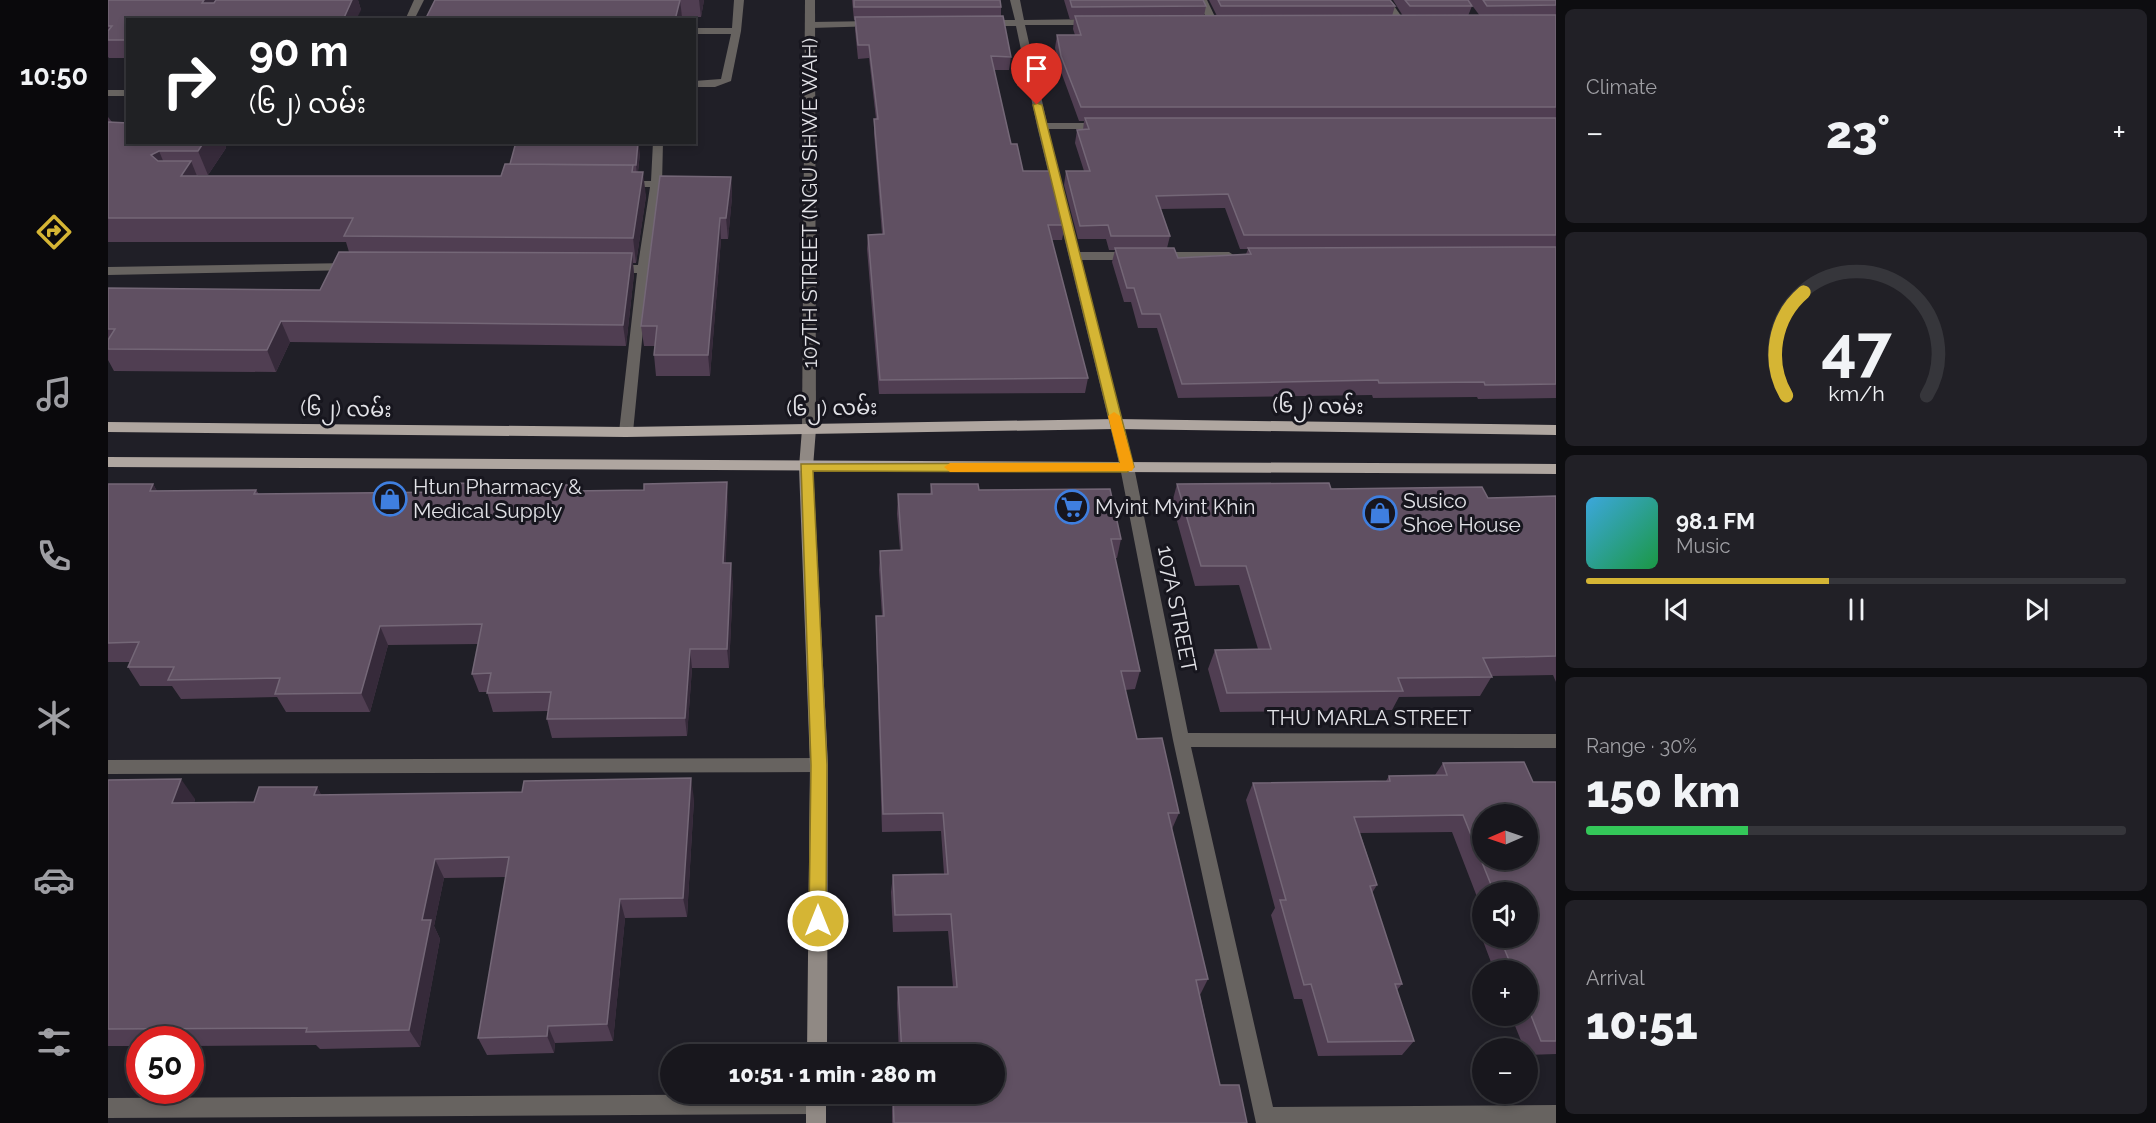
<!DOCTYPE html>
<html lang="en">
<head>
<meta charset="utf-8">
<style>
  :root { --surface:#18171d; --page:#212026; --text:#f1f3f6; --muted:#9f9fa4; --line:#36363b; --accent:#d5b534 }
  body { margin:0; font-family:Raleway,"Noto Sans Myanmar",sans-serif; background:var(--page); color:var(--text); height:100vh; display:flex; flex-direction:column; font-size:22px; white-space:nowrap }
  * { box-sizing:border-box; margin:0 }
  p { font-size:20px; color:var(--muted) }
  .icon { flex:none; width:33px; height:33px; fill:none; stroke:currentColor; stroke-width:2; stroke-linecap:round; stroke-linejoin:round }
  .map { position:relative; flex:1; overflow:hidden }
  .side { display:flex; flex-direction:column; gap:9px; padding:9px; background:#0d0d10; width:600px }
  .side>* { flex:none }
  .top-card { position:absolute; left:18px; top:18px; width:570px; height:126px; border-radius:0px; box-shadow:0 3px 9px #0003,0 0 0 2px var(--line); background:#202124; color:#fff; overflow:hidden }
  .needle { width:39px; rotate:268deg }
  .fabs { position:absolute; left:1364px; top:804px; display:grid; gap:12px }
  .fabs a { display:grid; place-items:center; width:66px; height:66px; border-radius:50%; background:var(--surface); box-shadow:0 3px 9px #0003,0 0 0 2px var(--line); font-size:30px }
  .speed { position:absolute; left:18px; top:1026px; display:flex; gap:12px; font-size:30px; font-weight:700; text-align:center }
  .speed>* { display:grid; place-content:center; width:78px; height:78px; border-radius:50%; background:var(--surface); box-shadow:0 3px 9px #0003,0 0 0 2px var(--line); line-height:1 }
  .speed .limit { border:9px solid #d22; background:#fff; color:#111 }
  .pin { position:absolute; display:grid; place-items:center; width:51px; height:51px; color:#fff; margin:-62px -26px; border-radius:50% 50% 50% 0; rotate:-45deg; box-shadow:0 0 6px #0007 }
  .pin .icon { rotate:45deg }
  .me { position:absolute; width:66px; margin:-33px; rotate:0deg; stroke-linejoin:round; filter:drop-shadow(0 0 4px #0008) }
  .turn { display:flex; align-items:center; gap:21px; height:126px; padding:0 24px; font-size:27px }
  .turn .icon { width:78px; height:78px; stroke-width:2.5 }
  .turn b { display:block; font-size:42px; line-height:51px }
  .big { font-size:45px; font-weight:800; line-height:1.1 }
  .side .tile { flex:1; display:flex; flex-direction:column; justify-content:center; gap:9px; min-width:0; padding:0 21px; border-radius:9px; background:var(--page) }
  .side .dial { align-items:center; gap:0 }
  .dial svg { height:156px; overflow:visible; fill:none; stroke:var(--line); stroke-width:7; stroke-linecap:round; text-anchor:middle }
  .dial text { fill:var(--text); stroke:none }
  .song { display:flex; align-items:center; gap:18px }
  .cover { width:72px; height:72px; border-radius:9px; background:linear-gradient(135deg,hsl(200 70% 55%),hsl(140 70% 35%)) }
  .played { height:6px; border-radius:3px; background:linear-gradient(90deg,var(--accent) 45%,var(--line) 45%) }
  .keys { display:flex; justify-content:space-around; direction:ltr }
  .heat { display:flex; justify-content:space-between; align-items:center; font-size:33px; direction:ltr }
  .charge { height:9px; border-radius:4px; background:linear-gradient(90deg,#34c759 30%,var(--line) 0) }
  .trip { position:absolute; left:552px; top:1044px; width:345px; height:60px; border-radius:30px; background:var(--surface); box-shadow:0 3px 9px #0003,0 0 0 2px var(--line); font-weight:800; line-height:60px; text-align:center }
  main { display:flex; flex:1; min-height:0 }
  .tab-bar { display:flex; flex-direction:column; width:108px; justify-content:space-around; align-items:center; background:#0a090c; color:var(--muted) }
  .tab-bar .icon { width:42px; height:42px }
  .tab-bar .selected { color:var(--accent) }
  .tab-bar b { font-size:27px; color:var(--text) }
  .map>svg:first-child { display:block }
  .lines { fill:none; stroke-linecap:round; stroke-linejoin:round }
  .service { fill:#676360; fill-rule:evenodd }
  .minor { fill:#676360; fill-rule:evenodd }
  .tertiary { fill:#676360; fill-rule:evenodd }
  .secondary { fill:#908984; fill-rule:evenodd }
  .primary { fill:#afa6a0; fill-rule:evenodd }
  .wall { fill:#503e52; fill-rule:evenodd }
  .shaded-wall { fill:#362a3a }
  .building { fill:#605062; stroke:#746777; stroke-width:1.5; fill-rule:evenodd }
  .route { fill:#d5b534; stroke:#8a7622; stroke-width:1.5 }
  .slow { fill:#f59e0b }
  .labels { text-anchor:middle; stroke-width:6; stroke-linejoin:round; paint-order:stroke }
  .street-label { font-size:21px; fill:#e2e2e7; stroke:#17161e }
  .poi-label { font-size:21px; fill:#e2e2e7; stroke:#17161e; text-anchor:start }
</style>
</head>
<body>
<main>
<nav class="tab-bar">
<b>10:50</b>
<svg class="icon selected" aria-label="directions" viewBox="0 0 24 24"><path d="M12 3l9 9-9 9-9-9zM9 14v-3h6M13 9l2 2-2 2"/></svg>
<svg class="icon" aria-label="music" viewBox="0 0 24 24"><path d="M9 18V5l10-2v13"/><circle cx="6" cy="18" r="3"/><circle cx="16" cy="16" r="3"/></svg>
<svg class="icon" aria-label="phone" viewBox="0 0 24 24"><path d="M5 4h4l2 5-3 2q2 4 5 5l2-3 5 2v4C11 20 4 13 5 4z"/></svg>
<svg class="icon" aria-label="climate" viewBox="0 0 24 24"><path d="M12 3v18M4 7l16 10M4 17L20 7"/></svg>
<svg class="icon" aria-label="car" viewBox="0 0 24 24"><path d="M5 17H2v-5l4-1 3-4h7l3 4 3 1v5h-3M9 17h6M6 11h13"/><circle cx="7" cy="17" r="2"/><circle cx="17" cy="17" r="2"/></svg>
<svg class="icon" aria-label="filters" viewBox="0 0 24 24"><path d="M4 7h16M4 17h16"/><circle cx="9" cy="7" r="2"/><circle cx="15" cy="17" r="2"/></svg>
</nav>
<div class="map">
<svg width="1448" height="1123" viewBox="0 0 1448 1123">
  <rect width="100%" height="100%" fill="#201f27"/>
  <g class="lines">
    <g class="service">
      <path d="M306 0H316L306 20H297Z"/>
      <path d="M626 0H636L633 31 623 81 607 87H586V81L613 79 623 34H586V28H624Z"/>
      <rect x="0" y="90" width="20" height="6"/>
      <path d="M545 142H555L554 184 541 269 525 432 518 437 511 432 529 273H507L501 269 507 265H530L542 187H518L512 184 518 181H543Z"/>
      <path d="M243 263 247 264V270L0 275V267Z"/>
    </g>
    <g class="minor">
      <path d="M902 0H912L916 20 986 19 991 22 986 25H917L939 123H995L1000 126 995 129H940L971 252H1025L1031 256 1025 260H973L1026 467 1080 733 1448 734V748L1083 747 1165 1107 1448 1105V1123H1148L1065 740 1012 467 929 126 908 26H878L873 23 878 20H907Z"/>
      <path d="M1089 0H1099L1110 23 1108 25H1102Z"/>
      <path d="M1272 0H1282L1298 23 1296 25H1290Z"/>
      <path d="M767 21 770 22V26L703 28 698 25 703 22Z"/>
      <path d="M1049 252H1121L1127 256 1121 260 1045 258 1043 256Z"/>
      <path d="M711 758 717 760 720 765 717 770 711 772 0 774V760Z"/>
      <path d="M708 1094 715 1097 718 1104 715 1111 708 1114 0 1118V1098Z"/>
    </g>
    <path class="tertiary" d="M697 0H707L708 429 701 434 694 429Z"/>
    <g class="secondary">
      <path d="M701 424 708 429 705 467 720 765 719 1054H699L702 765 691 467 694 429Z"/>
      <rect x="698" y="1094" width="20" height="29"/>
    </g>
    <g class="primary">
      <path d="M1008 419 1448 425V435L1008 429 518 437 0 432V422L518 427Z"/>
      <path d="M0 457 1448 464V474L0 467Z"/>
    </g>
  </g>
  <g class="wall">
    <path d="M0 0H250L253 10 20 20V58H1L0 57Z"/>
    <path d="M327 0H596L593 17H574L573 20H317Z"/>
    <path d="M744 0H892L893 7V16L903 57 901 70H886L903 144 915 171 957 225 954 240H944L980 378 977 393 771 394 759 249 760 235 774 234 766 133V119H768L761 58 750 59 747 30V20H746Z"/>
    <path d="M956 0H1095L1098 6 1096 16H1109L1101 0H1282L1287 6 1284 16H1295L1285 0H1360L1364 6 1360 16H1372L1360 0H1448V398L1370 399 1369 397 1265 398 1264 395 1070 398 1049 328H1030L1023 302H1016L1004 262 1007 250H1001L998 239H970L956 185 958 171H976L967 143 969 130H975L976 121H971L952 69 947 48 949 35H967L965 29 966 19 962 20ZM1117 208 1132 249H1140L1138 254 1070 258 1059 248 1062 236 1053 209Z"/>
    <path d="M0 117 20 142H116L118 148 100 175H89L90 176H393L402 164 532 153 530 172 538 196 528 263H525L526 274 518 346 182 342 168 372 6 371 0 360V288L212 290 241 252 238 242H0Z"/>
    <path d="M623 177 624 197 620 239H613L602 376H548L546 355 547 346H536L533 326Z"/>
    <path d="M0 484H45L49 491 148 490 151 494 341 492 464 485 466 491 620 502 617 563 625 582 621 668H584L579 736 444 738 439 719 440 711 385 712 379 692H371L364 674 370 644 280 645 262 712H178L169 697 73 699 64 686H32L20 667 22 662H0Z"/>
    <path d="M823 484 871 490 1013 539 1009 558H1007L1032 671 1027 689 1017 690 1029 739 1071 813 1064 829 1100 979 1092 995 1112 1085 1139 1123H784V1110L785 1095H793V1094H886V1054H791L789 1003 790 987H845L840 931 785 932 783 892 785 875 836 874 833 831 774 832 768 635V616H774L771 570 772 551 792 550 789 514 790 494H822Z"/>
    <path d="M1069 484 1223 489 1380 498 1448 496V682L1445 675 1384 676 1372 696 1291 697 1284 710 1112 712 1100 669 1107 650 1150 649 1131 585 1087 586 1064 503Z"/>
    <path d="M1335 763 1425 782H1448V1054L1419 1055V1048H1416L1403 1016H1419V970H1386L1364 912 1371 902 1344 832 1252 833 1269 885 1264 893 1294 984 1289 990 1306 1041 1294 1055 1210 1056 1194 999H1186L1163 915 1167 908 1138 800 1145 783 1278 781 1281 776 1327 775ZM1374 892H1419V938H1374Z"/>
    <path d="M0 780 87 799 86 803 146 802 209 787 213 795 586 799 579 917 517 918 505 1041 447 1043 446 1053 379 1055 370 1038 398 877 336 878 326 926 332 939 312 1047 212 1049 208 1045 82 1046V1040H32V1046H0Z"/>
  </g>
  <g class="shaded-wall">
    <path d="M96 0H113L102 20 94 3Z"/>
    <path d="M244 0H250L253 10 248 20H235Z"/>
    <path d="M572 0 574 17 573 20H567Z"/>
    <path d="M591 0H596L593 17Z"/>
    <path d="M96 142H116L118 148 100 175 90 151Z"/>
    <path d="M530 142 532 153 529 179 528 165Z"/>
    <path d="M51 151 61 175 43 155Z"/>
    <path d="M83 161 93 186 73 176Z"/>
    <path d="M535 172 538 196 528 263 525 238Z"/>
    <path d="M623 177 624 197 620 239 618 218Z"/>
    <path d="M612 218 613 239 602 376 600 355Z"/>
    <path d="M524 253 526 274 518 346 515 325Z"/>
    <path d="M173 321 182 342 168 372 159 350Z"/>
    <path d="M619 482 620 502 617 582 615 563Z"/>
    <path d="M45 484 56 504 42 491Z"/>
    <path d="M623 563 625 582 621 668 619 649Z"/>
    <path d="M272 626 280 645 262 712 253 693Z"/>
    <path d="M582 649 584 668 579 736 577 718Z"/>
    <path d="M583 778 586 799 579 917 575 898Z"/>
    <path d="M73 779 87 799 79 823 64 803Z"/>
    <path d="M209 787 220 807 206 795Z"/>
    <path d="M327 859 336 878 326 926 332 939 312 1047 301 1030 314 920Z"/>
    <path d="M512 899 517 918 505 1041 499 1024Z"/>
    <path d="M440 1026 447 1043 446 1053 439 1036Z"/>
  </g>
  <g class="building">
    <path d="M0 0H96L94 3H106L108 0H244L235 20H20V40H0V31L4 26H0Z"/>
    <path d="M327 0H572L567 20H317Z"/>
    <path d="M746 0H892L893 7H746Z"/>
    <path d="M962 0H1095L1098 6 964 7Z"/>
    <path d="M1110 0H1282L1287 6H1113Z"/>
    <path d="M1297 0H1360L1364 6H1302Z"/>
    <path d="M1375 0H1448V5L1379 6Z"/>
    <path d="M1448 15V107H973L953 56 949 35H973L967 16Z"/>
    <path d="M895 16 903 57 883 56 903 144H909L915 171H943L957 225H940L980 378 772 380 760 235 776 234 766 119H770L761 45H750L747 17Z"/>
    <path d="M977 118H1448V235H1136L1120 194 1048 196 1062 236H1003L1000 225 972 226 958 171H982L969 130 981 129Z"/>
    <path d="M0 122 20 123V142H96L90 151H51L43 155 50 161H83L73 176H393L397 164 525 165 524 172H535L525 238 236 236 245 218H0Z"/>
    <path d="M408 142H530L528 165 402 164Z"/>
    <path d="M552 176 623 177 618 218H612L600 355H546L549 326H533Z"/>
    <path d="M1448 247V384L1377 385 1376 382 1271 383 1270 380 1074 384 1052 314H1034L1026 288H1019L1007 248H1066L1070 258 1143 254 1140 248Z"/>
    <path d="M231 252 524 253 515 325 173 321 159 350 0 349V340L7 329H0V288L212 290Z"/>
    <path d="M619 482 615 563H623L619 649H582L577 718 439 719 443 692 379 693 383 673 364 674 374 624 272 626 253 693 167 694 172 678 60 680 66 667H20L31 642 0 643V484H45L42 491 148 490 146 494 341 492 343 483 464 485 463 491 536 490V484Z"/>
    <path d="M1221 483 1223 489 1374 487 1380 498 1448 496V656L1375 658 1384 677 1290 678 1295 691 1119 693 1107 650 1163 649 1138 566H1093L1069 484Z"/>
    <path d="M823 484H870L871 490 1002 489 1013 539H1003L1032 671H1013L1029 739 1054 738 1071 813H1060L1100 979 1088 980 1112 1085H1131L1139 1123H786L785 1095H796V1094H886V1054H794L790 987H849L843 914 787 915 785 875 840 874 835 813 775 814 768 616H776L772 551 794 550 790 494H824Z"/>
    <path d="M1416 762 1425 782H1448V1041H1433L1419 1005V970H1405L1392 938H1419V892H1386L1355 815 1246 817 1269 885 1262 886 1294 984H1287L1306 1041 1220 1042 1203 984 1196 985 1172 900H1178L1145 783 1282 781 1281 776 1339 775 1335 763ZM1374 814H1419V860H1374Z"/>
    <path d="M583 778 575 898 512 899 499 1024 440 1026 439 1036 370 1038 401 857 327 859 314 920H323L301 1030 198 1032 199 1028 0 1029V780L73 779 64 803 146 802 151 787H209L206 795 414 792 416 781Z"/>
  </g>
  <path class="route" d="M929 103 934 105 1026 467 1019 472 705 471 719 765 718 921 716 927 710 929 704 927 701 921 703 765 693 464 1012 463 925 105Z"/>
  <path class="slow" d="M1006 412 1012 416 1026 467 1024 471 842 472 836 467 842 463H1012L1000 416Z"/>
  <defs>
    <g id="shop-ring" transform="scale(1.725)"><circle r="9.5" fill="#17161e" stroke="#3f7fe0" stroke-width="1.5"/><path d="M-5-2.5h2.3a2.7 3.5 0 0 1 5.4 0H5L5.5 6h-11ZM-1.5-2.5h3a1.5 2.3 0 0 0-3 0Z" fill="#3f7fe0"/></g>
    <g id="supermarket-ring" transform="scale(1.725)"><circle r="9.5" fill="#17161e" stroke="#3f7fe0" stroke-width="1.5"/><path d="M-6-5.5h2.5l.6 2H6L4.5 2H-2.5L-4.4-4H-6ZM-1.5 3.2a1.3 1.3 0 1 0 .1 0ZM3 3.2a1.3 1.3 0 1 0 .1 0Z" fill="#3f7fe0"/></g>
  </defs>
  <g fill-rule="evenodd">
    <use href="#shop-ring" x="282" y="499"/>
    <use href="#supermarket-ring" x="964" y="507"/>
    <use href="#shop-ring" x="1272" y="513"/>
  </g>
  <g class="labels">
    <g class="street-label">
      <text transform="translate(702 203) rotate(-90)" y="7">107TH STREET (NGU SHWE WAH)</text>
      <text transform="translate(1210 406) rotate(1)" y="7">(၆၂) လမ်း</text>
      <text transform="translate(724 408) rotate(-1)" y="7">(၆၂) လမ်း</text>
      <text transform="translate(238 409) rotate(1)" y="7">(၆၂) လမ်း</text>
      <text transform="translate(1069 609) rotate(79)" y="7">107A STREET</text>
      <text x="1261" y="725">THU MARLA STREET</text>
    </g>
    <g class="poi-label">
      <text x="305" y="494">Htun Pharmacy &amp;<tspan x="305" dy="24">Medical Supply</tspan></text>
      <text x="1295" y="508">Susico<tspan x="1295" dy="24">Shoe House</tspan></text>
      <text x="987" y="514">Myint Myint Khin</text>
    </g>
  </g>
</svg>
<div class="fabs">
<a><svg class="needle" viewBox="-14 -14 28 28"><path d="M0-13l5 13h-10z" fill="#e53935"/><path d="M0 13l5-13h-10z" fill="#9f9fa4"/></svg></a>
<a><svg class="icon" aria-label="sound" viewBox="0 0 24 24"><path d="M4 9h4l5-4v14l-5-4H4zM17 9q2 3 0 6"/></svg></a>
<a>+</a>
<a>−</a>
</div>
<div class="speed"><div class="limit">50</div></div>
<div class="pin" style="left:929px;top:105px;background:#d93025"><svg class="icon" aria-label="arrive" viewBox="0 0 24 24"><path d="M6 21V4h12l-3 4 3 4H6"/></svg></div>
<svg class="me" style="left:710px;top:921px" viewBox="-20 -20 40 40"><circle r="17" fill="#d5b534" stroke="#fff" stroke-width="3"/><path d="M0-11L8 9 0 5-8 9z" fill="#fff"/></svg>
<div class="trip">10:51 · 1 min · 280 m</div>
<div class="top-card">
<div class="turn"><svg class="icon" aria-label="right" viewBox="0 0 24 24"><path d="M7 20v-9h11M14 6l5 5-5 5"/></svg><div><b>90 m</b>(၆၂) လမ်း</div></div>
</div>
</div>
<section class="side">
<div class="tile"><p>Climate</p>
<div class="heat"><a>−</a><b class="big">23°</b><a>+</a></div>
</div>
<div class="tile dial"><svg viewBox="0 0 100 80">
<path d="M14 69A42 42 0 1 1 86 69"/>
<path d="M14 69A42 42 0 0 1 23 16" stroke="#d5b534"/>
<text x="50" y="56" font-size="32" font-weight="700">47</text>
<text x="50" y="72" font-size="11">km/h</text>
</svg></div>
<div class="tile">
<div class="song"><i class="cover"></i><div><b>98.1 FM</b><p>Music</p></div></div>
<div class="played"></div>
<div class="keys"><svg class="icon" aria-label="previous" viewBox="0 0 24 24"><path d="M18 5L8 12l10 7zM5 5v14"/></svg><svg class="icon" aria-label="pause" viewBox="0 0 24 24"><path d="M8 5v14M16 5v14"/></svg><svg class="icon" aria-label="next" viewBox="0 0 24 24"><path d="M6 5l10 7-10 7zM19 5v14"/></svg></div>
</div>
<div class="tile"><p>Range · 30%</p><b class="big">150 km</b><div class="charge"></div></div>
<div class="tile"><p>Arrival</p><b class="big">10:51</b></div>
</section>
</main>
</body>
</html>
